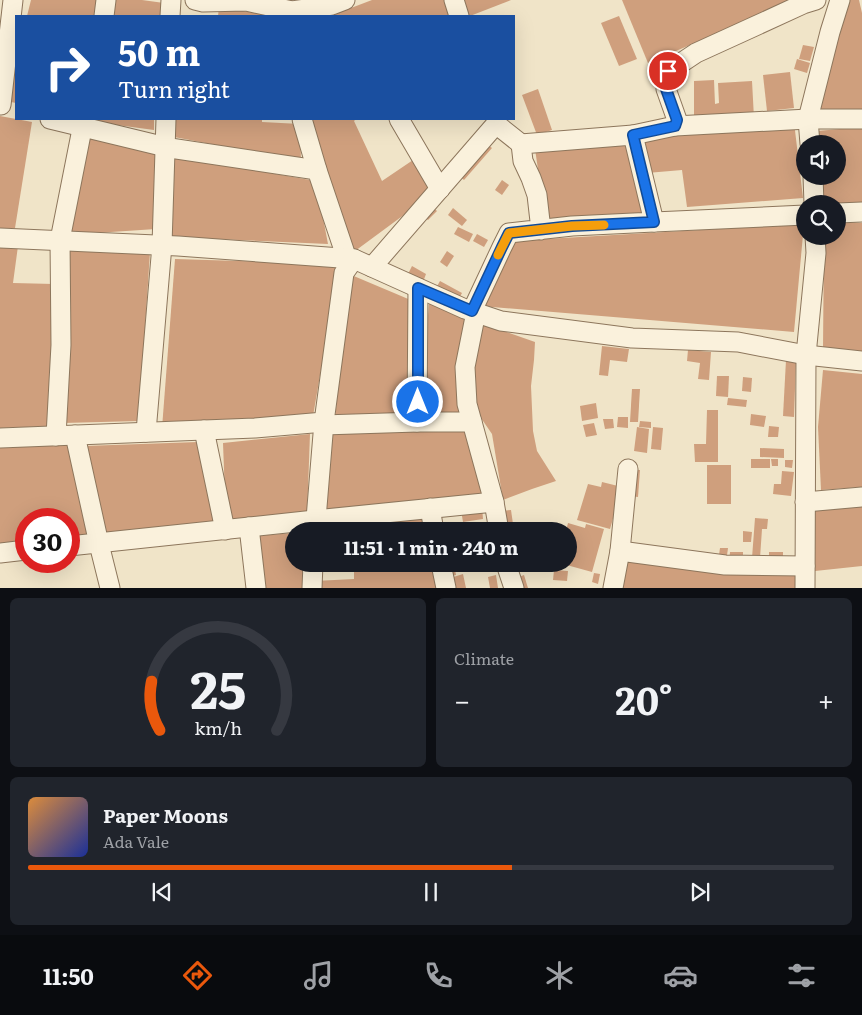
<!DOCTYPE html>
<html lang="en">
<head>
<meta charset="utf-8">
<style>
  :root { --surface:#171b24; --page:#20242c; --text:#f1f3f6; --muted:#9ea1a6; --line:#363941; --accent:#ea580c }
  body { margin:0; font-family:Literata,serif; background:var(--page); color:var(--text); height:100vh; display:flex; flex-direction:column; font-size:19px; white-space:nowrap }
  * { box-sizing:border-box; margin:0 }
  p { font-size:16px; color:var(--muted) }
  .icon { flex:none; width:28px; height:28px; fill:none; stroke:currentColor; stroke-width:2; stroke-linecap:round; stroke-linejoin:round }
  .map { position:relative; height:588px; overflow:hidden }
  .panel { display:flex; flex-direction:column; gap:10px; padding:10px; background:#0d0f14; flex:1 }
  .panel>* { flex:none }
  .top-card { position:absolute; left:15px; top:15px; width:500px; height:105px; border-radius:0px; box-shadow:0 5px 20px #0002; background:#1a4fa0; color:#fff; overflow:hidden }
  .buttons { position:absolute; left:796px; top:135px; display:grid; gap:10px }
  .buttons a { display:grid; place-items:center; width:50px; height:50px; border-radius:50%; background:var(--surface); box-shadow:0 5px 20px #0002; font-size:25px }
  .speed { position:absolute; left:15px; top:508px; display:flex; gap:10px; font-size:25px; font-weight:700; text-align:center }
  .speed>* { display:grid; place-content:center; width:65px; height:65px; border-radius:50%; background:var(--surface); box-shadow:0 5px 20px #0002; line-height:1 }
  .speed .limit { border:8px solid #d22; background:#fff; color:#111 }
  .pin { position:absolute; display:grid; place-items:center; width:42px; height:42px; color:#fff; margin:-21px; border:2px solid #fff; border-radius:50%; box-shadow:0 1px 5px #0007 }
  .me { position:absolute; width:55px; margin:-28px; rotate:0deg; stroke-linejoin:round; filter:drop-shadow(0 0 4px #0008) }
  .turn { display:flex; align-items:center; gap:18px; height:105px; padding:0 20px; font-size:22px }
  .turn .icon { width:65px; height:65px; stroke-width:2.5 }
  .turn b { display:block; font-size:35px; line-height:42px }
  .big { font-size:38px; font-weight:700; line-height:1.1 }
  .panel .tile { flex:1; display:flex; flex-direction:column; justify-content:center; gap:8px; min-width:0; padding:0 18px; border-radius:8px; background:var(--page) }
  .panel .dial { align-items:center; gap:0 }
  .dial svg { height:130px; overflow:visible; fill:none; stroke:var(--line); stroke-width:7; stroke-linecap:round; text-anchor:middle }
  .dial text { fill:var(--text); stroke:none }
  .song { display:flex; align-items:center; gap:15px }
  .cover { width:60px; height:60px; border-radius:8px; background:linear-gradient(135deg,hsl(30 70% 55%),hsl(230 70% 35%)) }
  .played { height:5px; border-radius:2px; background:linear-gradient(90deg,var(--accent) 60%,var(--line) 60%) }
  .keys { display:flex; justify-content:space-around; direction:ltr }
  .heat { display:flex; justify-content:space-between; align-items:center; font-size:28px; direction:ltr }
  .panel .tiles { flex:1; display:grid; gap:10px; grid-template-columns:1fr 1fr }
  .tile:last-child { grid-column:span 2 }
  .trip { position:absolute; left:285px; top:522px; width:292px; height:50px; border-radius:25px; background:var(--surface); box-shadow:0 5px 20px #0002; font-weight:700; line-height:50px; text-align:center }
  .menu { display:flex; height:80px; justify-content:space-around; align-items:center; background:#090b0e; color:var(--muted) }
  .menu .icon { width:35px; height:35px }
  .menu .on { color:var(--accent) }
  .menu b { font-size:22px; color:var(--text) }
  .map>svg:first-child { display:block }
  .building { fill:#cf9f7d }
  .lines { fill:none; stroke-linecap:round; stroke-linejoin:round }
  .minor-casing { stroke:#8d765c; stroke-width:21 }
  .minor { stroke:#faf1dc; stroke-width:19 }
  .route-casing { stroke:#114b97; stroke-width:12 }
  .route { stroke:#1a73e8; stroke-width:9 }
  .slow { stroke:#f59e0b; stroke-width:9 }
</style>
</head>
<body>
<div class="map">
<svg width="862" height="588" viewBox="0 0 862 588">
  <rect width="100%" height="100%" fill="#f0e4c8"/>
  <g class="building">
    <path d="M31 0H100L97 16H27Z"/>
    <path d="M111 0H142L164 3 163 16H109Z"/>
    <path d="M372 0H445L452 16H330Z"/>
    <path d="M460 0H511L470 16H467Z"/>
    <path d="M622 0H795L648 63Z"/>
    <path d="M844 0H859L862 13V113L819 115Z"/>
    <path d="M219 7 267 15V16H218Z"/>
    <path d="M619 16 637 59 619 66 601 23Z"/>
    <path d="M803 45 814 47 810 61 799 59Z"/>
    <path d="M797 59 810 63 807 73 794 69Z"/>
    <path d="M16 63V103L6 101Z"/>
    <path d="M790 72 794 108 767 111 763 75Z"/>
    <path d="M714 80 715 104 719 103 718 83 752 81 754 118 694 117V81Z"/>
    <path d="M538 89 552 130 537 135 522 95Z"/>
    <path d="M0 116 32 122 15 228H0Z"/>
    <path d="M95 119H154V130L95 122Z"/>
    <path d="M176 119H262V122L300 124 301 161 174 137Z"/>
    <path d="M309 119H356L354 121 382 181 416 158 432 190 416 206 355 251 320 165Z"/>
    <path d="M794 122 803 198 687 207 682 170 647 173 640 139Z"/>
    <path d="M862 127V203L823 204 821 176H838V144H818L817 131Z"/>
    <path d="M88 131 160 155 156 229 66 235Z"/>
    <path d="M630 141 647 217 545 220 546 189 540 183 535 149Z"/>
    <path d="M484 142 492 148 464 180 457 174Z"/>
    <path d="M175 154 219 164 316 181 328 244 170 237Z"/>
    <path d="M502 180 509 185 502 195 495 190Z"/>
    <path d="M430 205 437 211 428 220 421 214Z"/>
    <path d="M453 208 467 220 462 226 448 215Z"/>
    <path d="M838 222 862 223V352L823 349 824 236H838Z"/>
    <path d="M804 224 794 332 480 306 511 241Z"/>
    <path d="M458 227 473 234 469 242 454 234Z"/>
    <path d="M477 234 488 240 484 247 473 241Z"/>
    <path d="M0 245 18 246 13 283 54 284V426L0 428Z"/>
    <path d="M70 249 150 252 139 421 63 423Z"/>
    <path d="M447 251 454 256 447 267 440 262Z"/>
    <path d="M175 259 339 264 312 422 162 428Z"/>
    <path d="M412 266 426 274 423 282 408 274Z"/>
    <path d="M349 274 413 301V415L335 420Z"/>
    <path d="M440 281 462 293 458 300 436 288Z"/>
    <path d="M429 302 469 322 460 414H421Z"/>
    <path d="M478 322 535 342 534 360 531 386 533 431 537 451 556 481 532 489 503 500 492 434 470 402Z"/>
    <path d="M602 346 629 349 627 362 610 360 608 376 599 375Z"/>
    <path d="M688 350 711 352 709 380 698 379 700 363 687 361Z"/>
    <path d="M786 360H796L794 417 783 416Z"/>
    <path d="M823 370 862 374V487L821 490 818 427Z"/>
    <path d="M717 376H729L728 397 716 396Z"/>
    <path d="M743 377 752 378 751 392 742 391Z"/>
    <path d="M632 389H640L638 422H630Z"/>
    <path d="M728 398 747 400 746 407 727 405Z"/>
    <path d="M596 403 598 418 582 421 580 406Z"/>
    <path d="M707 410H718V462H695L694 444H706Z"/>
    <path d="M751 414 766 416 764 427 750 425Z"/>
    <path d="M618 417H628V428L617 427Z"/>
    <path d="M603 419H613L614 428 605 429Z"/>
    <path d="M640 421 651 422V428L639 427Z"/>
    <path d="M594 423 597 435 586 437 583 425Z"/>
    <path d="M769 426 779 427 778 437H768Z"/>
    <path d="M637 427 649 429 647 453 634 451Z"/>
    <path d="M653 427 663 428 661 450 651 449Z"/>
    <path d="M326 431H470L487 499 321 513Z"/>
    <path d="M310 434 307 516 226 523 223 443Z"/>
    <path d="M74 442 88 539 69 541V519H26V545L0 548V446Z"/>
    <path d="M198 442 218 528 105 542 84 446Z"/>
    <path d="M760 448 784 449V458L760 457Z"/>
    <rect x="751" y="459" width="19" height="9"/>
    <path d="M771 459H778V466H772Z"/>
    <path d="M785 460H793L792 468 785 467Z"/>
    <rect x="707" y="465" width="24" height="39"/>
    <path d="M630 470H640L638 497 629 496Z"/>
    <path d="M782 471 794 472 791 496 773 494 774 484H781Z"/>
    <path d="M602 482 622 487 610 529 577 520 588 484 601 487Z"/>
    <path d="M862 505V566L815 571V508Z"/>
    <path d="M482 507 483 519 463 522 461 510Z"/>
    <path d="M511 510 514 531H504L502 511Z"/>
    <path d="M426 517 429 531H353V527Z"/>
    <path d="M755 518 768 519 767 529H762L760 558H752Z"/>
    <path d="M568 523 585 528 586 524 604 529 592 572 563 564H569V531H566Z"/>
    <path d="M454 526 455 531H447L446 527Z"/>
    <path d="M743 531 752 532 751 542H743Z"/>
    <path d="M294 533V564H304L305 588H260L253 536Z"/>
    <path d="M720 548H728L726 563 718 562Z"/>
    <path d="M730 552H743V563H729Z"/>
    <path d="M769 552H783V559L769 558Z"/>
    <path d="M621 556 795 573V588H615Z"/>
    <path d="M354 564H437L438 588H316L315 581 354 579Z"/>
    <path d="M443 564H454L456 575 445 577Z"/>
    <path d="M554 570 568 571 567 581 553 580Z"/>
    <path d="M594 573 600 574 598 584 592 582Z"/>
    <path d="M463 574 466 588H449L447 579Z"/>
    <path d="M496 575 498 588H490L488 577Z"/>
    <path d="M524 575 528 588H519L516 578Z"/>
  </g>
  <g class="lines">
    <g class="minor-casing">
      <g id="minor">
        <path d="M195 0 203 2 246 1 292 11 332 5 345 0"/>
        <path d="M454 0 459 16"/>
        <path d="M104 16 106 0"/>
        <path d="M170 16 171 0"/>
        <path d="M1 105 13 0"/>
        <path d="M50 119 170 148 317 170 347 259"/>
        <path d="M302 119 317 170"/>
        <path d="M399 119 440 189"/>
        <path d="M675 126 808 119H862"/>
        <path d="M633 135 675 126 677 120 666 89 669 71 696 53 753 27 803 4 816 0"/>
        <path d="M810 144 808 119 830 32 840 0"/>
        <path d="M813 176 814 204"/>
        <path d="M838 213 862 212"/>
        <path d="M654 222 805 215"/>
        <path d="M0 238 178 246 354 259 465 309 501 321 632 338 738 342 806 355 862 361"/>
        <path d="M372 267 496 124 521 144"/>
        <path d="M472 311 502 247 509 233 572 226 654 222 633 135 521 144 523 161 531 178 537 195 541 230"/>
        <path d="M417 422 418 288"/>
        <path d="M472 422 467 404 465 367 476 312"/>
        <path d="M323 425 417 422H472L494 502 499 531"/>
        <path d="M204 430 225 530"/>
        <path d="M146 432 162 245 166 119"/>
        <path d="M75 435 99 544 110 588"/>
        <path d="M56 436 61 345 60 240 84 119"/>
        <path d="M0 438 255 428 324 422"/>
        <path d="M805 502 862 497"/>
        <path d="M430 508 434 531"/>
        <path d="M249 527 256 588"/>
        <path d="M315 531 324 422 344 273 354 259"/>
        <path d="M69 546 315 520 494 502"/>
        <path d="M620 551 628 469"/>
        <path d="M0 553 26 550"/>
        <path d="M441 564 446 588"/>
        <path d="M506 564 514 588"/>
        <path d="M312 588 313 564"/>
        <path d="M613 588 620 551 725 565 805 566"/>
        <path d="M805 588 806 355 816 253 815 236"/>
      </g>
    </g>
    <use href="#minor" class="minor"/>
  </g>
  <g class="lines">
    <g class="route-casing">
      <path id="route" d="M418 402V288L472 311 502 247 509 233 572 226 654 222 633 135 675 126 677 120 666 89 668 71"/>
    </g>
    <use href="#route" class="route"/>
    <path class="slow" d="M498 255 509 233 572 226 604 225"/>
  </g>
</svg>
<div class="buttons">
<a><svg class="icon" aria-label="sound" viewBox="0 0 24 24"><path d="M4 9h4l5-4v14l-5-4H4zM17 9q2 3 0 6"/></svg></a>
<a><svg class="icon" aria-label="search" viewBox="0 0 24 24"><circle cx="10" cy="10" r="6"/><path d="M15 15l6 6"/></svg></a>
</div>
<div class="speed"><div class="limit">30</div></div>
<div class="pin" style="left:668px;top:71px;background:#d93025"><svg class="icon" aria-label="arrive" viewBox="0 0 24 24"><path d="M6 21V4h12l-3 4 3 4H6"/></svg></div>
<svg class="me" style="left:418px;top:402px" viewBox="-20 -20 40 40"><circle r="17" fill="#1a73e8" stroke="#fff" stroke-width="3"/><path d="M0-11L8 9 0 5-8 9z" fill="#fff"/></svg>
<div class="trip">11:51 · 1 min · 240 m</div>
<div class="top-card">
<div class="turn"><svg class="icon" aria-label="right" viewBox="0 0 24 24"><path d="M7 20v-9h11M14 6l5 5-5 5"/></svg><div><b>50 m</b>Turn right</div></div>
</div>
</div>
<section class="panel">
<div class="tiles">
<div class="tile dial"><svg viewBox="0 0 100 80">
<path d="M14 69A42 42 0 1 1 86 69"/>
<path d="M14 69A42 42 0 0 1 9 39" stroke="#ea580c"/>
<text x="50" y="56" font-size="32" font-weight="700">25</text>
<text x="50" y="72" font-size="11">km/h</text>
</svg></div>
<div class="tile"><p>Climate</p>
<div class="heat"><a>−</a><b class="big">20°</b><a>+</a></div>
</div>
<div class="tile">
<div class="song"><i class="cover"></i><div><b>Paper Moons</b><p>Ada Vale</p></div></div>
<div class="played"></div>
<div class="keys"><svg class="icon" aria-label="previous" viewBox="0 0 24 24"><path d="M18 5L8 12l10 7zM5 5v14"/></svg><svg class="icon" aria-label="pause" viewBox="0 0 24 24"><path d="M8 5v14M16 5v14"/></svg><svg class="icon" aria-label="next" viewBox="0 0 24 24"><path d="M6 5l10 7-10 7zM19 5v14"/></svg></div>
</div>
</div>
</section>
<nav class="menu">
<b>11:50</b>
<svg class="icon on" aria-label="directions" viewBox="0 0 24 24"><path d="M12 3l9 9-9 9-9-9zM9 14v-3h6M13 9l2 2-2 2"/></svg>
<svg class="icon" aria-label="music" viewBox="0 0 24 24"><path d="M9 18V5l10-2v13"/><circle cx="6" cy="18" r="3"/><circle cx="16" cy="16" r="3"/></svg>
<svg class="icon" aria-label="phone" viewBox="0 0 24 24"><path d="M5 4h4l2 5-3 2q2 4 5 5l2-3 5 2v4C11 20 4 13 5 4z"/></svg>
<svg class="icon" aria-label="climate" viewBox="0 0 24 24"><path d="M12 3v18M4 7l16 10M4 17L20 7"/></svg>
<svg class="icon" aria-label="car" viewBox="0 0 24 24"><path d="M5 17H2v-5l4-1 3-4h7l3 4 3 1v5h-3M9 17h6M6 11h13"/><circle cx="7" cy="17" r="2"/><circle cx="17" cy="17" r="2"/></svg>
<svg class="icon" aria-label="filters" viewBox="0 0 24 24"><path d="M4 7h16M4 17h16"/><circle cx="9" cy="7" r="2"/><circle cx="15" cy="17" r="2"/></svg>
</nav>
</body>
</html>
